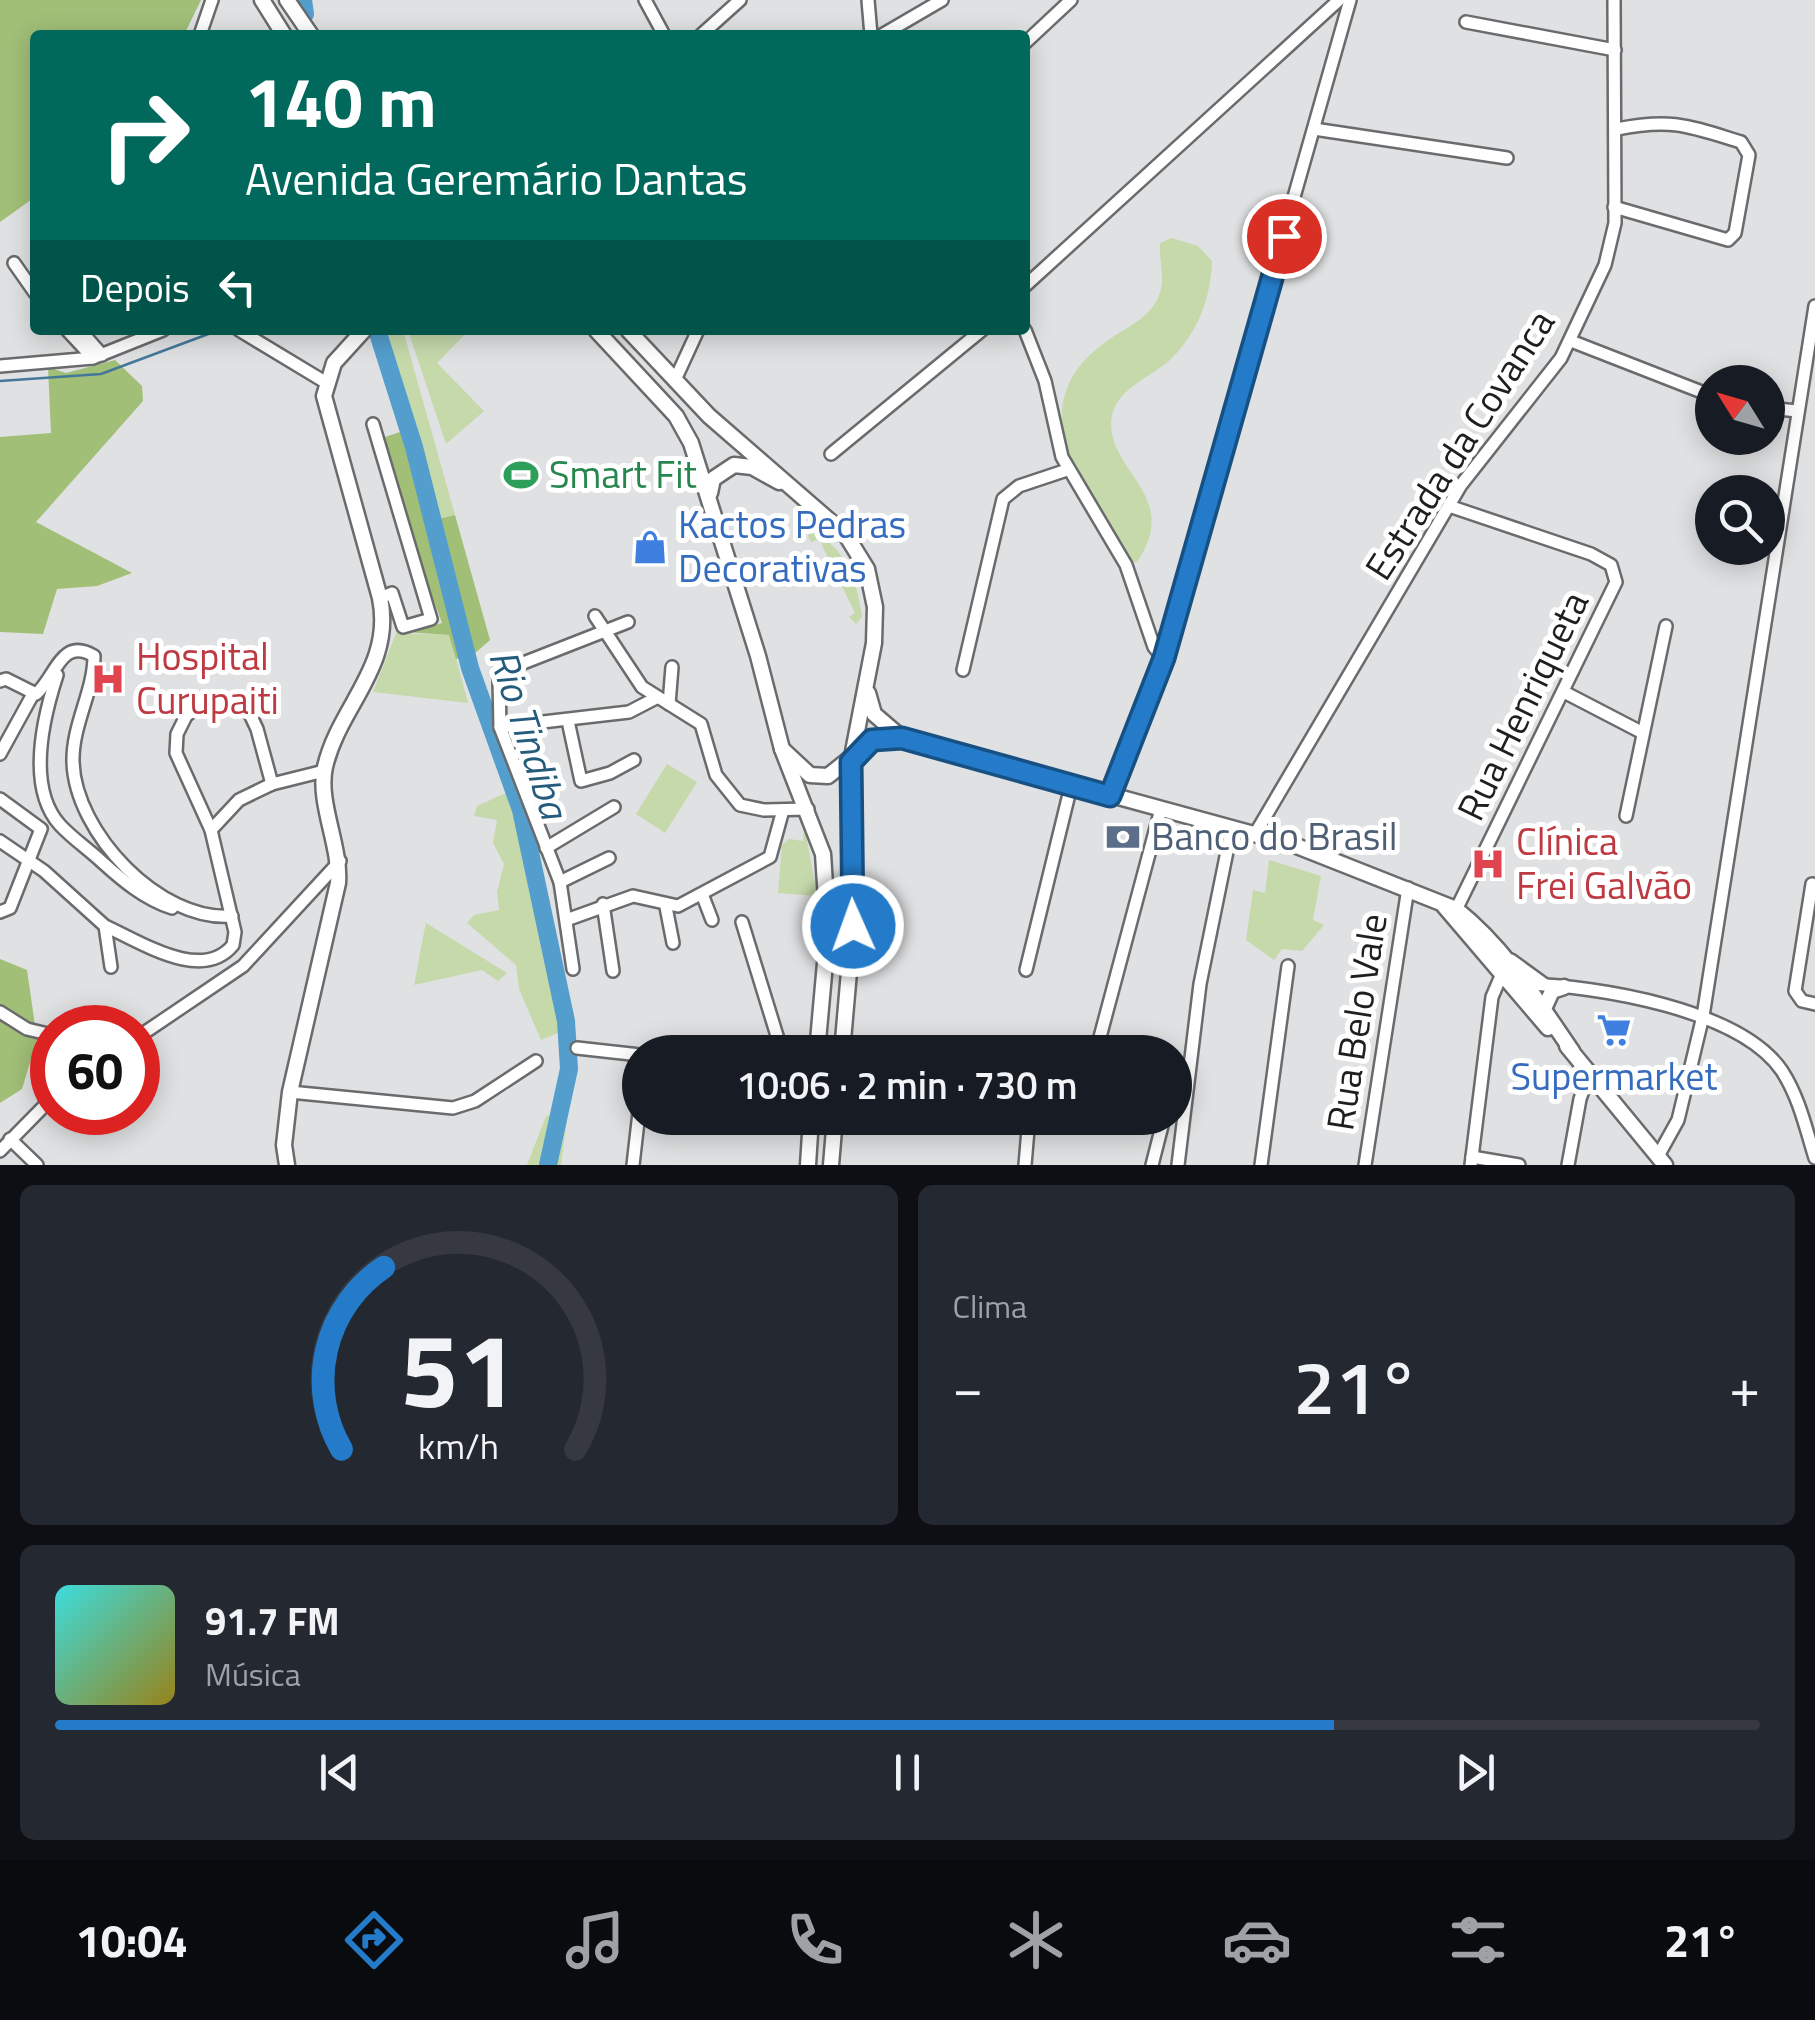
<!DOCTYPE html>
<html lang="pt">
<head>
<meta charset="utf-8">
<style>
  :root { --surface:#171b24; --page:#242831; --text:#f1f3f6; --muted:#9ea1a6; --line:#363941; --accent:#237bc9 }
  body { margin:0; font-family:"Titillium Web",sans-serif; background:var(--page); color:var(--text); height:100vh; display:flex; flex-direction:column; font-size:38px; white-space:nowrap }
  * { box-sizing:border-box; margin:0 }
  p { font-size:32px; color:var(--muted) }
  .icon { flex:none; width:55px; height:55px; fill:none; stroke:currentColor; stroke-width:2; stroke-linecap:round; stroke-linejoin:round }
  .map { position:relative; height:1165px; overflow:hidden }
  .panel { display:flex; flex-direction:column; gap:20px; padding:20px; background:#0d0f14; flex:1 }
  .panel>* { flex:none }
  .banner { position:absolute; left:30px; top:30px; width:1000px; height:305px; border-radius:10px; box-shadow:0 5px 25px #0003; background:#00695c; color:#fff; overflow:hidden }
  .needle { width:65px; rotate:307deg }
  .fabs { position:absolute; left:1695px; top:365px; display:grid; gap:20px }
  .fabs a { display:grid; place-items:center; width:90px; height:90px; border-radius:50%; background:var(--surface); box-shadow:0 5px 25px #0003; font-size:50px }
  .speed { position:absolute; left:30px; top:1005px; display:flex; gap:20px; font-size:50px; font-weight:700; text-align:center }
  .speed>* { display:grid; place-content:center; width:130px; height:130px; border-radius:50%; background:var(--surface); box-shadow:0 5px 25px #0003; line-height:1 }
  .speed .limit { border:15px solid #d22; background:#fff; color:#111 }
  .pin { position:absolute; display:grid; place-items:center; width:85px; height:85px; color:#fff; margin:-42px; border:5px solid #fff; border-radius:50%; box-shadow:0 2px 10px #0007 }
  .me { position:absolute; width:110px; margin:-55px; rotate:358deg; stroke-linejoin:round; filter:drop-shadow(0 0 8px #0008) }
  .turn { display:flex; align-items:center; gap:35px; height:210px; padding:0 50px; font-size:45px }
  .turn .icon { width:130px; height:130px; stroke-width:2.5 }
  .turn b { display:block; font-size:70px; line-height:85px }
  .then { display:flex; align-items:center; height:95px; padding:0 50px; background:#0003; gap:20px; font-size:38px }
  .big { font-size:75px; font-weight:600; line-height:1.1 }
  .panel .widget { flex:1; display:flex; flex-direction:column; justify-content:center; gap:15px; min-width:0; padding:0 35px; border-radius:15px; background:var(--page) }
  .panel .dial { align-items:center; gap:0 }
  .dial svg { height:260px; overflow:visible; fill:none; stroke:var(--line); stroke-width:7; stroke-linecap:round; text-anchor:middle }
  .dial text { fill:var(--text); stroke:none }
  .song { display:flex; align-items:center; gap:30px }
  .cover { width:120px; height:120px; border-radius:15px; background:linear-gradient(135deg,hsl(180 70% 55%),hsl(50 70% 35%)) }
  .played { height:10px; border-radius:5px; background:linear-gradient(90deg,var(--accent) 75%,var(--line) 75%) }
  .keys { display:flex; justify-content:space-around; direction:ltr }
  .heat { display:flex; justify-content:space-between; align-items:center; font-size:55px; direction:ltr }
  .panel .tiles { flex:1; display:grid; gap:20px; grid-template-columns:1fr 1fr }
  .widget:last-child { grid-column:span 2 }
  .trip { position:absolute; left:622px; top:1035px; width:570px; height:100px; border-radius:50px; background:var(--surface); box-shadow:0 5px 25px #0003; font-weight:600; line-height:100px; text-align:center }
  .dock { display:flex; height:160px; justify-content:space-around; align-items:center; background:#090b0e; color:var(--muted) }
  .dock .icon { width:70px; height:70px }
  .dock .on { color:var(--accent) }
  .dock b { font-size:45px; color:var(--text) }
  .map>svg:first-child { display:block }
  .green { fill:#c5d9ab }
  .forest { fill:#a1bf77 }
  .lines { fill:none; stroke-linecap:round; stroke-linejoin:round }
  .stream { stroke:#447899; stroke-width:2.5 }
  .river { stroke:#549ecd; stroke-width:18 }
  .minor-casing { stroke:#6a6b6d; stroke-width:16 }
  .major-casing { stroke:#6a6b6d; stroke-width:19 }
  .minor { stroke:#fff; stroke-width:11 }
  .major { stroke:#fff; stroke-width:14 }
  .route-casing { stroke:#175083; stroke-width:25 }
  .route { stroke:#237bc9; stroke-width:18 }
  .labels { text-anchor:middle; stroke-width:10; stroke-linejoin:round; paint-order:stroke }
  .street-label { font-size:38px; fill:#1e1f1f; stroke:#fff }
  .leisure-label { font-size:38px; fill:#27864d; stroke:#fff; text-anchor:start }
  .shop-label { font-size:38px; fill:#366cbe; stroke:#fff; text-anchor:start }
  .health-label { font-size:38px; fill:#be3a42; stroke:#fff; text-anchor:start }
  .service-label { font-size:38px; fill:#4e5e75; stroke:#fff; text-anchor:start }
  .water-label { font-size:40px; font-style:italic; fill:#255c7d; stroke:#fff }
</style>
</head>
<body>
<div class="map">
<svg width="1815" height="1165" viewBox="0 0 1815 1165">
  <rect width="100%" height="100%" fill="#e0e1e2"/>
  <g class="green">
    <path d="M1172 238 1198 246 1212 261C1211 297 1198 332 1172 358 1154 376 1118 387 1112 415 1102 470 1184 494 1137 562H1130C1087 494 1014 406 1107 341 1128 326 1154 317 1161 289 1164 276 1159 258 1160 243Z"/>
    <path d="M383 330H403L455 515 440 519Z"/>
    <path d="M408 330H469L437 363 484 411 446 444Z"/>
    <path d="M810 530C845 545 858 583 862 617L856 624 849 617 855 613 819 539 811 542 808 536Z"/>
    <path d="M396 633 450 635 468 703 373 692Z"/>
    <path d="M667 764 697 782 665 833 636 814Z"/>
    <path d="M508 792 562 1018 563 1031 541 1040 519 989 516 965 467 923 474 915 499 910 497 892 504 864 493 843 497 820 474 816 477 806Z"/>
    <path d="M804 823 817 896 778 893 782 845 789 839 803 841Z"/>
    <path d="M1269 860 1321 876 1313 920 1324 925 1302 951 1282 949 1274 960 1246 940 1253 890 1265 893Z"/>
    <path d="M426 922V923L507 973 498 981 482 970 414 985Z"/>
    <path d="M568 1111 561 1165H527L546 1116Z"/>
  </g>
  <g class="forest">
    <path d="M0 0H201L184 35H35V197L0 222Z"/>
    <path d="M115 360 142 386 143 401 36 522 132 573 97 586 57 589 43 634 0 632V437L51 433 48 367 66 373Z"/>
    <path d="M412 428 439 519 455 515 490 640 474 654 456 659 449 635 406 632 442 623 407 528 382 438Z"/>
    <path d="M0 959 27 970 37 1039 22 1089 0 1103Z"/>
  </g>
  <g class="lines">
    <path class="stream" d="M0 381 101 374 219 330"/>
    <g class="river">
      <path d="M303 0 305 14"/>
      <path d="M377 330 414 447 470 668 521 810 566 1021 569 1069 548 1165"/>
    </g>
    <g class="minor-casing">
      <g id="minor">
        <path d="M645 0 664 35"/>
        <path d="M868 0 871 35"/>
        <path d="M1466 22 1615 50"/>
        <path d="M200 35 212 0"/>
        <path d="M701 35 740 0"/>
        <path d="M882 35 942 0"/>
        <path d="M1025 43 1071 0"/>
        <path d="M1314 129 1507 158"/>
        <path d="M1614 207 1728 240 1735 233 1749 155 1741 142C1689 126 1672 118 1617 129"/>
        <path d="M14 263 35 293"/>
        <path d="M1025 286 1339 0"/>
        <path d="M67 330 93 358"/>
        <path d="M80 330 102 355"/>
        <path d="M239 330 325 382"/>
        <path d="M1025 330 1045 381 1062 457 1126 565 1154 647 1163 658"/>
        <path d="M1571 341 1712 396"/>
        <path d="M0 366 93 358 163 330"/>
        <path d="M675 380 698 330"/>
        <path d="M1768 408 1797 411"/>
        <path d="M373 424 431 619 403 627 392 593 380 598"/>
        <path d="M831 454 982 330"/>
        <path d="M1449 506 1591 554 1611 565 1616 582 1454 914"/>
        <path d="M595 616 642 687 701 724 716 775 740 805 764 810 808 809"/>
        <path d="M963 670 1003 499 1019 486 1067 470"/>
        <path d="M57 675C43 718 26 787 60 825 72 838 88 849 101 861 122 880 144 899 172 908"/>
        <path d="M0 681 6 679 36 694C56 677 61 636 94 656 94 691 72 725 73 762 75 833 160 922 232 916"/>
        <path d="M1564 692 1643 733"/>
        <path d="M669 704 672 667"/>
        <path d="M568 721 581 781 610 773 634 760"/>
        <path d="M500 727 629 712 656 698"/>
        <path d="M0 754 33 694"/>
        <path d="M1110 797 1163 658 1350 0"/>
        <path d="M0 799 41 829 10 908 0 912"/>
        <path d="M1626 816 1666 626"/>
        <path d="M211 830 239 800 272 784"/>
        <path d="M1255 834 1461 485 1561 358 1605 265 1615 223 1614 0"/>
        <path d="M0 841 44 871 105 926 111 967"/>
        <path d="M546 848 614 807"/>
        <path d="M560 882 609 858"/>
        <path d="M1812 884 1795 991 1802 1001 1815 1004"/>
        <path d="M702 894 712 920"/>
        <path d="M603 904 613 971"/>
        <path d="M666 907 673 943"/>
        <path d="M569 919 633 896 678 906 770 857 783 810"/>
        <path d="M742 922 782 1052"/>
        <path d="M105 926C141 942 202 983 233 945L235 932 211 830 176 753 177 734 186 716 203 703 220 698 237 702 249 712 257 729 272 784 324 771"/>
        <path d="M1511 960 1544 984"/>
        <path d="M573 969 560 882 500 727 499 680 513 667 628 622"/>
        <path d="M1026 970 1071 786"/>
        <path d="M1526 984C1597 986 1740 1009 1782 1071 1799 1097 1806 1129 1815 1158"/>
        <path d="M0 1012 27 1029 52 1035"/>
        <path d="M138 1037 243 966 340 861"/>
        <path d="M577 1048 640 1055"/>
        <path d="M1096 1052 1161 809"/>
        <path d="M1175 1090 1189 1068"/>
        <path d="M290 1092 453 1108 475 1101 536 1061"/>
        <path d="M10 1139 37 1165"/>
        <path d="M0 1151 52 1098"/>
        <path d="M1658 1156 1678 1120 1703 1016 1815 306"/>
        <path d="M1472 1157 1519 1165"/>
        <path d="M633 1165 640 1104"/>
        <path d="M1025 1165 1029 1118"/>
        <path d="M1152 1165 1164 1118"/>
        <path d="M1178 1165 1200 984 1232 827"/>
        <path d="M1261 1165 1288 966"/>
        <path d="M1365 1165 1408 888"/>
        <path d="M1471 1165 1492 997 1501 976"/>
        <path d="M1568 1165 1580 1099 1590 1071"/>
      </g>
    </g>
    <g class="major-casing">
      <g id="major">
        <path d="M262 0 284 35"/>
        <path d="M287 0 311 35"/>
        <path d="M596 330 676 416 691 443 758 656 782 749 823 854 828 930 817 1052"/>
        <path d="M628 330 709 416 846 535 867 569 875 607 874 643 851 762 853 926 842 1052"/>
        <path d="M710 493 713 479 734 465 752 467 779 482"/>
        <path d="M868 693 874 714 902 738"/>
        <path d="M782 749 810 775 828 776 873 740 902 738 1294 845 1456 909C1505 948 1537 1000 1572 1051"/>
        <path d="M1444 906 1548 1028"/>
        <path d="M1543 1011 1552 991 1564 987"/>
        <path d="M1567 1046 1665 1165"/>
        <path d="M287 1165 284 1145 290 1092 338 883C341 846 317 802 325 767 339 706 394 667 380 598L324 396 334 363 364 330"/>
        <path d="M808 1165 811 1118"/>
        <path d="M831 1165 835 1118"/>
      </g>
    </g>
    <use href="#minor" class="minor"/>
    <use href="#major" class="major"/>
  </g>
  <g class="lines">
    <g class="route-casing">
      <path id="route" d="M853 926 851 762 872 740 902 738 1110 796 1164 658 1284 236"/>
    </g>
    <use href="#route" class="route"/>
  </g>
  <defs>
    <g id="stadium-bare" transform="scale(2.7)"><path d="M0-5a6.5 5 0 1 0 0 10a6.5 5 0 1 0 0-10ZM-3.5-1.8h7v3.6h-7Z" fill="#2e9e5b" stroke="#fff" stroke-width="2.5" paint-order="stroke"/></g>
    <g id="shop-bare" transform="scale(2.7)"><path d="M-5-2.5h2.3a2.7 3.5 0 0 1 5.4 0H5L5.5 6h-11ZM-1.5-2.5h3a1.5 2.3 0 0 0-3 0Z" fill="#3f7fe0" stroke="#fff" stroke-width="2.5" paint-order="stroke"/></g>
    <g id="hospital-bare" transform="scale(2.7)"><path d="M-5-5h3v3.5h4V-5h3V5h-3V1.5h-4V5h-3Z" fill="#e0444e" stroke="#fff" stroke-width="2.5" paint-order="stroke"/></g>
    <g id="bank-bare" transform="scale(2.7)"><path d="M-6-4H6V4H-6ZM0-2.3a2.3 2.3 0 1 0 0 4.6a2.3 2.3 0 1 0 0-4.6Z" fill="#5c6f8a" stroke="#fff" stroke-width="2.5" paint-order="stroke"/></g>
    <g id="supermarket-bare" transform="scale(2.7)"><path d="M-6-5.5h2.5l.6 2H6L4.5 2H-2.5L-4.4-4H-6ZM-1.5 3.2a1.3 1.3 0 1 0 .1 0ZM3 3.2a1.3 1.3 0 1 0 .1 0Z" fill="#3f7fe0" stroke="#fff" stroke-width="2.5" paint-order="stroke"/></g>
  </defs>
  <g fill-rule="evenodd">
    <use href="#stadium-bare" x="521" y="475"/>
    <use href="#shop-bare" x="650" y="547"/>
    <use href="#hospital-bare" x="108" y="679"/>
    <use href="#bank-bare" x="1123" y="837"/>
    <use href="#hospital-bare" x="1488" y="864"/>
    <use href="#supermarket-bare" x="1614" y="1030"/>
  </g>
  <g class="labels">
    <g class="street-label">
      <text transform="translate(1460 445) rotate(-57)" y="13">Estrada da Covanca</text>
      <text transform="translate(1523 706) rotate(-64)" y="13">Rua Henriqueta</text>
      <text transform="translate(1357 1022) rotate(-81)" y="13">Rua Belo Vale</text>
    </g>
    <g class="leisure-label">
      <text x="549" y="488">Smart Fit</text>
    </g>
    <g class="shop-label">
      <text x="678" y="538">Kactos Pedras<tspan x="678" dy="44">Decorativas</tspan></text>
      <text x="1614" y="1090" text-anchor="middle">Supermarket</text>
    </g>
    <g class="health-label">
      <text x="136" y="670">Hospital<tspan x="136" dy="44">Curupaiti</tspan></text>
      <text x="1516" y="855">Clínica<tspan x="1516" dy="44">Frei Galvão</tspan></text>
    </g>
    <g class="service-label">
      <text x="1151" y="850">Banco do Brasil</text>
    </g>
    <g class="water-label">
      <text transform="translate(529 734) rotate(72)" y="14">Rio Tindiba</text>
    </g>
  </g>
</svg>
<div class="fabs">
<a><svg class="needle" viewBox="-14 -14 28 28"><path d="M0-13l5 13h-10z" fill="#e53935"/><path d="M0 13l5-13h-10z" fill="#9ea1a6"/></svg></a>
<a><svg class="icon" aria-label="search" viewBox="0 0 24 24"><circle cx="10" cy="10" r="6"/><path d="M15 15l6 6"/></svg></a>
</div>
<div class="speed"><div class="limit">60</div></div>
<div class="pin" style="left:1284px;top:236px;background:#d93025"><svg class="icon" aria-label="arrive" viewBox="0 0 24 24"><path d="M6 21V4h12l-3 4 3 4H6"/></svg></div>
<svg class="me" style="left:853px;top:926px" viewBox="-20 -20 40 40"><circle r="17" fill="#237bc9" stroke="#fff" stroke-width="3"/><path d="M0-11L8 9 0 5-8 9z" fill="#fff"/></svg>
<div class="trip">10:06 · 2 min · 730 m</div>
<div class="banner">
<div class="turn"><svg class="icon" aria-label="right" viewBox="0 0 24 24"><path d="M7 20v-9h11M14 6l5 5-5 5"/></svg><div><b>140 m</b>Avenida Geremário Dantas</div></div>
<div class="then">Depois<svg class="icon" aria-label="left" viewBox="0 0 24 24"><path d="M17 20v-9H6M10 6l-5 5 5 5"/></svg></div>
</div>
</div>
<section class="panel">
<div class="tiles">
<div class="widget dial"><svg viewBox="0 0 100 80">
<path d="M14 69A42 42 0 1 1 86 69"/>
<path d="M14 69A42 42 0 0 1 27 13" stroke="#237bc9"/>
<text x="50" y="56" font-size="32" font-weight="700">51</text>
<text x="50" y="72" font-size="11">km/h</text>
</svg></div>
<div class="widget"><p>Clima</p>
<div class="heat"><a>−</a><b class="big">21°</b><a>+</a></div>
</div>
<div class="widget">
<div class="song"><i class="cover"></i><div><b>91.7 FM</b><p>Música</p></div></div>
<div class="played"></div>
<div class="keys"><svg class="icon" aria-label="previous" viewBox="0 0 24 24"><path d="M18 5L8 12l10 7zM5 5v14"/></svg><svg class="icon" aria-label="pause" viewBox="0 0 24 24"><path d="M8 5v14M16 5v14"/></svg><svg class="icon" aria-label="next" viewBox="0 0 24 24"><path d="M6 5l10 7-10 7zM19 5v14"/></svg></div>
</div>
</div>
</section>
<nav class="dock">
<b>10:04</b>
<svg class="icon on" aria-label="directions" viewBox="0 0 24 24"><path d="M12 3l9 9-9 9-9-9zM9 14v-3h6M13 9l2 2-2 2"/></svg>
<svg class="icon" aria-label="music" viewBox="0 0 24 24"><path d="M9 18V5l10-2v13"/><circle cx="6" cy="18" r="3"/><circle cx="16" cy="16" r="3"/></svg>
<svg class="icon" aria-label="phone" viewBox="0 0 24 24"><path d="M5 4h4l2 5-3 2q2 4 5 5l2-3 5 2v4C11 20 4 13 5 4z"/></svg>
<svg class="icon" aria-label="climate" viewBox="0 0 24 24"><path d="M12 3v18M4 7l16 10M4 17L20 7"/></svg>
<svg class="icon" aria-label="car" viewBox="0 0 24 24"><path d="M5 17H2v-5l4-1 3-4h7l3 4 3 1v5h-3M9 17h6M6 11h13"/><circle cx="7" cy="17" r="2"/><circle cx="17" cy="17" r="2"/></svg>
<svg class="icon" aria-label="filters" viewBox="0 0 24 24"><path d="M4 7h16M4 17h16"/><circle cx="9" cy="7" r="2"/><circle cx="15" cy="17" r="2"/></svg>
<b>21°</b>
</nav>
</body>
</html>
